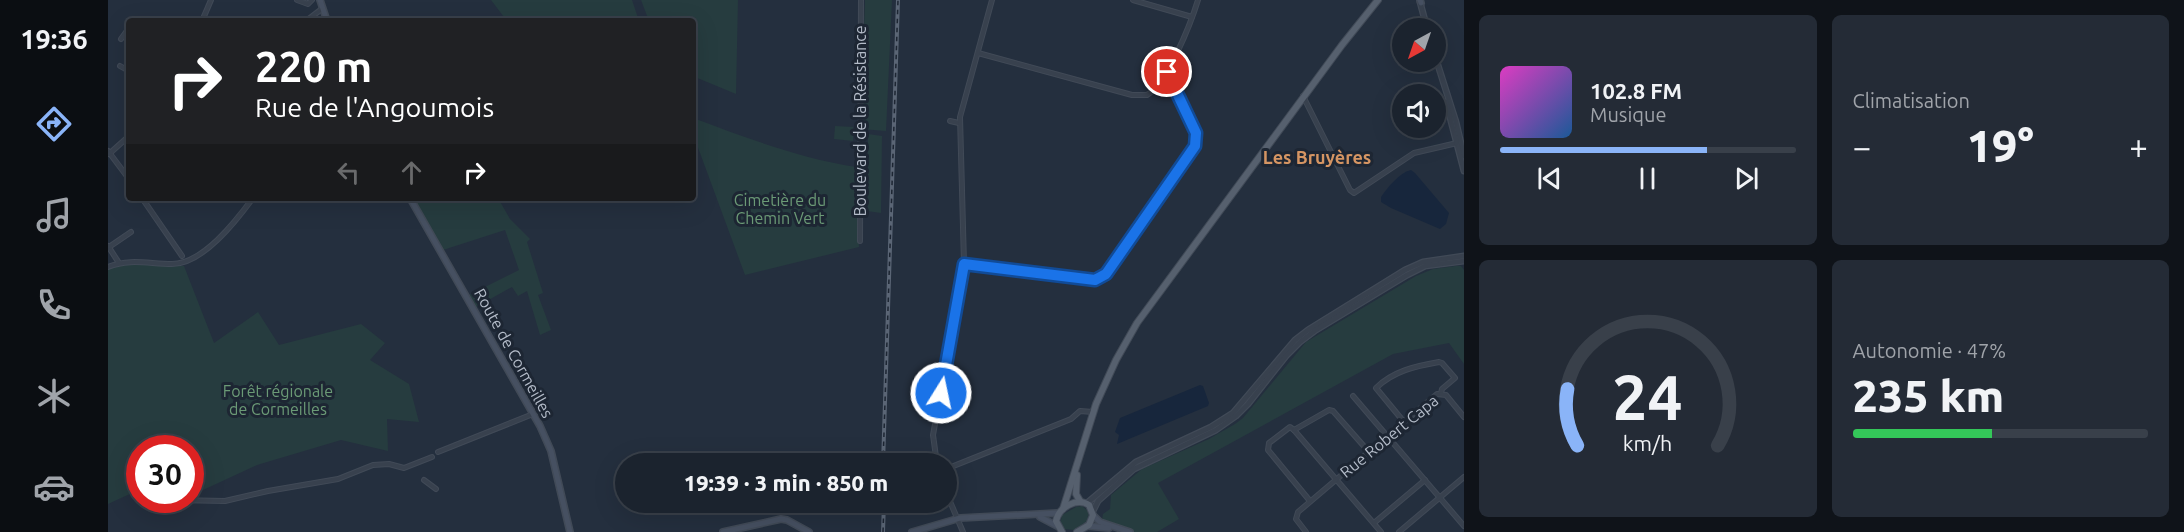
<!DOCTYPE html>
<html lang="fr">
<head>
<meta charset="utf-8">
<style>
  :root { --surface:#1b232e; --page:#242b36; --text:#f1f3f6; --muted:#a0a4aa; --line:#39404a; --accent:#8ab4f8 }
  body { margin:0; font-family:Ubuntu,sans-serif; background:var(--page); color:var(--text); height:100vh; display:flex; flex-direction:column; font-size:22px; white-space:nowrap }
  * { box-sizing:border-box; margin:0 }
  p { font-size:20px; color:var(--muted) }
  .icon { flex:none; width:33px; height:33px; fill:none; stroke:currentColor; stroke-width:2; stroke-linecap:round; stroke-linejoin:round }
  .map { position:relative; flex:1; overflow:hidden }
  .details { display:flex; flex-direction:column; gap:15px; padding:15px; background:#0f1319; width:720px }
  .details>* { flex:none }
  .banner { position:absolute; left:18px; top:18px; width:570px; height:183px; border-radius:6px; box-shadow:0 6px 24px #0002,0 0 0 2px var(--line); background:#202124; color:#fff; overflow:hidden }
  .needle { width:39px; rotate:220deg }
  .controls { position:absolute; left:1284px; top:18px; display:grid; gap:12px }
  .controls a { display:grid; place-items:center; width:54px; height:54px; border-radius:50%; background:var(--surface); box-shadow:0 6px 24px #0002,0 0 0 2px var(--line); font-size:30px }
  .speed { position:absolute; left:18px; top:435px; display:flex; gap:12px; font-size:30px; font-weight:700; text-align:center }
  .speed>* { display:grid; place-content:center; width:78px; height:78px; border-radius:50%; background:var(--surface); box-shadow:0 6px 24px #0002,0 0 0 2px var(--line); line-height:1 }
  .speed .limit { border:9px solid #d22; background:#fff; color:#111 }
  .pin { position:absolute; display:grid; place-items:center; width:51px; height:51px; color:#fff; margin:-26px; border:3px solid #fff; border-radius:50%; box-shadow:0 2px 6px #0007 }
  .me { position:absolute; width:66px; margin:-33px; rotate:10deg; stroke-linejoin:round; filter:drop-shadow(0 0 4px #0008) }
  .turn { display:flex; align-items:center; gap:21px; height:126px; padding:0 30px; font-size:27px }
  .turn .icon { width:78px; height:78px; stroke-width:2.5 }
  .turn b { display:block; font-size:42px; line-height:51px }
  .lanes { display:flex; align-items:center; height:57px; padding:0 30px; background:#0003; justify-content:center; gap:30px; direction:ltr }
  .lanes .off { opacity:.35 }
  .big { font-size:45px; font-weight:800; line-height:1.1 }
  .details .tile { flex:1; display:flex; flex-direction:column; justify-content:center; gap:9px; min-width:0; padding:0 21px; border-radius:9px; background:var(--page) }
  .details .dial { align-items:center; gap:0 }
  .dial svg { height:156px; overflow:visible; fill:none; stroke:var(--line); stroke-width:7; stroke-linecap:round; text-anchor:middle }
  .dial text { fill:var(--text); stroke:none }
  .song { display:flex; align-items:center; gap:18px }
  .cover { width:72px; height:72px; border-radius:9px; background:linear-gradient(135deg,hsl(310 70% 55%),hsl(210 70% 35%)) }
  .played { height:6px; border-radius:3px; background:linear-gradient(90deg,var(--accent) 70%,var(--line) 70%) }
  .keys { display:flex; justify-content:space-around; direction:ltr }
  .heat { display:flex; justify-content:space-between; align-items:center; font-size:33px; direction:ltr }
  .charge { height:9px; border-radius:4px; background:linear-gradient(90deg,#34c759 47%,var(--line) 0) }
  .details .tiles { flex:1; display:grid; gap:15px; grid-template-columns:repeat(2,1fr) }
  .trip { position:absolute; left:507px; top:453px; width:342px; height:60px; border-radius:30px; background:var(--surface); box-shadow:0 6px 24px #0002,0 0 0 2px var(--line); font-weight:800; line-height:60px; text-align:center }
  main { display:flex; flex:1; min-height:0 }
  .tabs { display:flex; flex-direction:column; width:108px; justify-content:space-around; align-items:center; background:#0b0e12; color:var(--muted) }
  .tabs .icon { width:42px; height:42px }
  .tabs .selected { color:var(--accent) }
  .tabs b { font-size:27px; color:var(--text) }
  .map>svg:first-child { display:block }
  .green { fill:#263c3f }
  .water { fill:#17263c }
  .lines { fill:none; stroke-linecap:round; stroke-linejoin:round }
  .minor-casing { stroke:#414a57; stroke-width:6 }
  .tertiary-casing { stroke:#414a57; stroke-width:7 }
  .secondary-casing { stroke:#414a57; stroke-width:8 }
  .primary-casing { stroke:#414a57; stroke-width:8 }
  .minor { stroke:#38414e; stroke-width:4 }
  .tertiary { stroke:#38414e; stroke-width:4.5 }
  .secondary { stroke:#465061; stroke-width:5 }
  .primary { stroke:#56606e; stroke-width:6 }
  .rail-casing { stroke:#5a6575; stroke-width:4 }
  .rail { stroke:#1d2633; stroke-width:1.5; stroke-dasharray:4.5; stroke-linecap:butt }
  .route-casing { stroke:#114b97; stroke-width:15 }
  .route { stroke:#1a73e8; stroke-width:10 }
  .labels { text-anchor:middle; stroke-width:6; stroke-linejoin:round; paint-order:stroke }
  .street-label { font-size:16px; fill:#b4bcc9; stroke:#1d2633 }
  .park-label { font-size:16px; fill:#6b9a76; stroke:#1d2633 }
  .neighbourhood-label { font-size:18px; font-weight:bold; fill:#d59563; stroke:#1d2633 }
</style>
</head>
<body>
<main>
<nav class="tabs">
<b>19:36</b>
<svg class="icon selected" aria-label="directions" viewBox="0 0 24 24"><path d="M12 3l9 9-9 9-9-9zM9 14v-3h6M13 9l2 2-2 2"/></svg>
<svg class="icon" aria-label="music" viewBox="0 0 24 24"><path d="M9 18V5l10-2v13"/><circle cx="6" cy="18" r="3"/><circle cx="16" cy="16" r="3"/></svg>
<svg class="icon" aria-label="phone" viewBox="0 0 24 24"><path d="M5 4h4l2 5-3 2q2 4 5 5l2-3 5 2v4C11 20 4 13 5 4z"/></svg>
<svg class="icon" aria-label="climate" viewBox="0 0 24 24"><path d="M12 3v18M4 7l16 10M4 17L20 7"/></svg>
<svg class="icon" aria-label="car" viewBox="0 0 24 24"><path d="M5 17H2v-5l4-1 3-4h7l3 4 3 1v5h-3M9 17h6M6 11h13"/><circle cx="7" cy="17" r="2"/><circle cx="17" cy="17" r="2"/></svg>
</nav>
<div class="map">
<svg width="1356" height="532" viewBox="0 0 1356 532">
  <rect width="100%" height="100%" fill="#242f3e"/>
  <g class="green">
    <path d="M383 0H524L531 21H399Z"/>
    <path d="M533 0H630L628 94 587 77 585 78V21H541Z"/>
    <path d="M757 0H784L778 131 753 129Z"/>
    <path d="M585 118C639 138 691 158 748 167L751 247 637 275 585 134Z"/>
    <path d="M727 126 745 127V141L726 139Z"/>
    <path d="M760 134 774 136 773 213 759 211Z"/>
    <path d="M305 198H390L402 219 422 239 419 242 435 293 430 295 443 330 432 335 419 291 410 296 404 287 368 307 361 295 411 270 397 230 335 250Z"/>
    <path d="M33 263 76 266 106 343 150 312 171 345 253 324 277 343 262 360 301 384 311 422 279 419 280 451 233 440 149 465 95 490 83 489 82 448H32L31 492 24 493 0 504V269L9 265Z"/>
    <path d="M1348 266H1353L1356 270V364L1341 343 1285 354 1050 483 1071 519 1049 532H1027L994 520 995 514 1002 509 1003 495 1034 469 1101 439 1127 424 1135 418 1198 342 1308 276 1325 269Z"/>
    <path d="M974 506 981 512 979 521 966 530 956 529 952 525 954 515 968 507Z"/>
  </g>
  <g class="water">
    <path d="M1303 170 1307 173 1341 213 1338 224 1332 229 1283 208 1273 202V197C1280 187 1291 173 1303 170Z"/>
    <path d="M1092 385 1095 386 1101 403 1100 406 1009 444 1011 435 1007 432 1012 418Z"/>
  </g>
  <g class="lines">
    <g class="minor-casing">
      <g id="minor">
        <path d="M189 0 200 4 204 0"/>
        <path d="M1025 0 1084 17"/>
        <path d="M94 21 103 0"/>
        <path d="M198 21 215 8"/>
        <path d="M13 39 21 28"/>
        <path d="M870 53 1024 95H1039C1059 84 1083 23 1090 0"/>
        <path d="M12 66 21 71"/>
        <path d="M1195 96 1242 190 1246 193 1306 153 1349 143"/>
        <path d="M842 121 851 123"/>
        <path d="M0 151 21 179"/>
        <path d="M1 154 21 136"/>
        <path d="M34 198 74 256"/>
        <path d="M752 241 753 0"/>
        <path d="M0 246 11 263"/>
        <path d="M1 247 23 232"/>
        <path d="M856 264 987 280 998 274 1087 146 1088 133 1059 72"/>
        <path d="M0 267C22 258 41 264 64 264 95 264 128 221 145 198"/>
        <path d="M1245 396 1356 526"/>
        <path d="M1296 422 1268 388C1285 371 1308 366 1331 362L1334 363 1347 378 1334 389 1333 393"/>
        <path d="M1186 430 1273 532"/>
        <path d="M1186 430 1182 427 1161 443 1160 450 1202 501"/>
        <path d="M1186 430 1221 410 1225 411 1261 452"/>
        <path d="M330 452 425 414"/>
        <path d="M829 464 825 435 856 264 852 117 884 0"/>
        <path d="M838 469 963 419 972 411 985 412"/>
        <path d="M316 480 328 489"/>
        <path d="M838 492 855 532"/>
        <path d="M66 500 117 501 160 491 230 479 265 465 281 464 296 468 324 457"/>
        <path d="M1266 523 1317 480"/>
        <path d="M1198 532 1188 519 1190 512 1329 394 1338 395 1356 417"/>
        <path d="M1291 532 1356 477"/>
      </g>
    </g>
    <g class="tertiary-casing">
      <g id="tertiary">
        <path d="M1312 2 1319 28"/>
        <path d="M1328 59 1348 122 1356 156"/>
        <path d="M1338 102 1356 171"/>
        <path d="M979 503 1028 462 1103 427 1125 413 1187 340 1200 330 1297 270 1315 262 1356 256"/>
        <path d="M985 511 990 501 1026 469 1108 430 1128 416 1140 404 1178 356 1192 342 1208 330 1299 275 1317 266 1356 261"/>
      </g>
    </g>
    <g class="secondary-casing">
      <g id="secondary">
        <path d="M212 0 219 21"/>
        <path d="M1312 0 1313 3"/>
        <path d="M302 198 432 426 443 451 462 532"/>
        <path d="M985 515 992 522 1022 532"/>
        <path d="M932 517 949 526"/>
        <path d="M979 526 1001 528"/>
        <path d="M615 532 673 519 679 520 701 532"/>
        <path d="M804 532 852 518 950 513"/>
      </g>
    </g>
    <g class="primary-casing">
      <g id="primary">
        <path d="M969 475 968 494 972 501"/>
        <path d="M955 509 988 404 1008 360 1029 323 1234 45 1270 0"/>
        <path d="M954 532 948 521C951 507 969 497 981 505L985 515 981 525 969 532"/>
      </g>
    </g>
    <use href="#minor" class="minor"/>
    <use href="#tertiary" class="tertiary"/>
    <use href="#secondary" class="secondary"/>
    <use href="#primary" class="primary"/>
    <g class="rail-casing">
      <g id="rail">
        <path d="M775 464 790 0"/>
        <path d="M775 532 776 502"/>
      </g>
    </g>
    <use href="#rail" class="rail"/>
  </g>
  <g class="lines">
    <g class="route-casing">
      <path id="route" d="M833 393 856 264 987 280 998 274 1087 146 1088 133 1059 72"/>
    </g>
    <use href="#route" class="route"/>
  </g>
  <g class="labels">
    <g class="street-label">
      <text transform="translate(752 121) rotate(-90)" y="6">Boulevard de la Résistance</text>
      <text transform="translate(406 353) rotate(61)" y="6">Route de Cormeilles</text>
      <text transform="translate(1281 436) rotate(-39)" y="6">Rue Robert Capa</text>
    </g>
    <g class="park-label">
      <text x="672" y="206">Cimetière du<tspan x="672" dy="18">Chemin Vert</tspan></text>
      <text x="170" y="397">Forêt régionale<tspan x="170" dy="18">de Cormeilles</tspan></text>
    </g>
    <g class="neighbourhood-label">
      <text x="1209" y="164">Les Bruyères</text>
    </g>
  </g>
</svg>
<div class="controls">
<a><svg class="needle" viewBox="-14 -14 28 28"><path d="M0-13l5 13h-10z" fill="#e53935"/><path d="M0 13l5-13h-10z" fill="#a0a4aa"/></svg></a>
<a><svg class="icon" aria-label="sound" viewBox="0 0 24 24"><path d="M4 9h4l5-4v14l-5-4H4zM17 9q2 3 0 6"/></svg></a>
</div>
<div class="speed"><div class="limit">30</div></div>
<div class="pin" style="left:1059px;top:72px;background:#d93025"><svg class="icon" aria-label="arrive" viewBox="0 0 24 24"><path d="M6 21V4h12l-3 4 3 4H6"/></svg></div>
<svg class="me" style="left:833px;top:393px" viewBox="-20 -20 40 40"><circle r="17" fill="#1a73e8" stroke="#fff" stroke-width="3"/><path d="M0-11L8 9 0 5-8 9z" fill="#fff"/></svg>
<div class="trip">19:39 · 3 min · 850 m</div>
<div class="banner">
<div class="turn"><svg class="icon" aria-label="right" viewBox="0 0 24 24"><path d="M7 20v-9h11M14 6l5 5-5 5"/></svg><div><b>220 m</b>Rue de l'Angoumois</div></div>
<div class="lanes"><svg class="icon off" aria-label="left" viewBox="0 0 24 24"><path d="M17 20v-9H6M10 6l-5 5 5 5"/></svg><svg class="icon off" aria-label="ahead" viewBox="0 0 24 24"><path d="M12 20V5M6 11l6-6 6 6"/></svg><svg class="icon" aria-label="right" viewBox="0 0 24 24"><path d="M7 20v-9h11M14 6l5 5-5 5"/></svg></div>
</div>
</div>
<section class="details">
<div class="tiles">
<div class="tile">
<div class="song"><i class="cover"></i><div><b>102.8 FM</b><p>Musique</p></div></div>
<div class="played"></div>
<div class="keys"><svg class="icon" aria-label="previous" viewBox="0 0 24 24"><path d="M18 5L8 12l10 7zM5 5v14"/></svg><svg class="icon" aria-label="pause" viewBox="0 0 24 24"><path d="M8 5v14M16 5v14"/></svg><svg class="icon" aria-label="next" viewBox="0 0 24 24"><path d="M6 5l10 7-10 7zM19 5v14"/></svg></div>
</div>
<div class="tile"><p>Climatisation</p>
<div class="heat"><a>−</a><b class="big">19°</b><a>+</a></div>
</div>
<div class="tile dial"><svg viewBox="0 0 100 80">
<path d="M14 69A42 42 0 1 1 86 69"/>
<path d="M14 69A42 42 0 0 1 9 40" stroke="#8ab4f8"/>
<text x="50" y="56" font-size="32" font-weight="700">24</text>
<text x="50" y="72" font-size="11">km/h</text>
</svg></div>
<div class="tile"><p>Autonomie · 47%</p><b class="big">235 km</b><div class="charge"></div></div>
</div>
</section>
</main>
</body>
</html>
